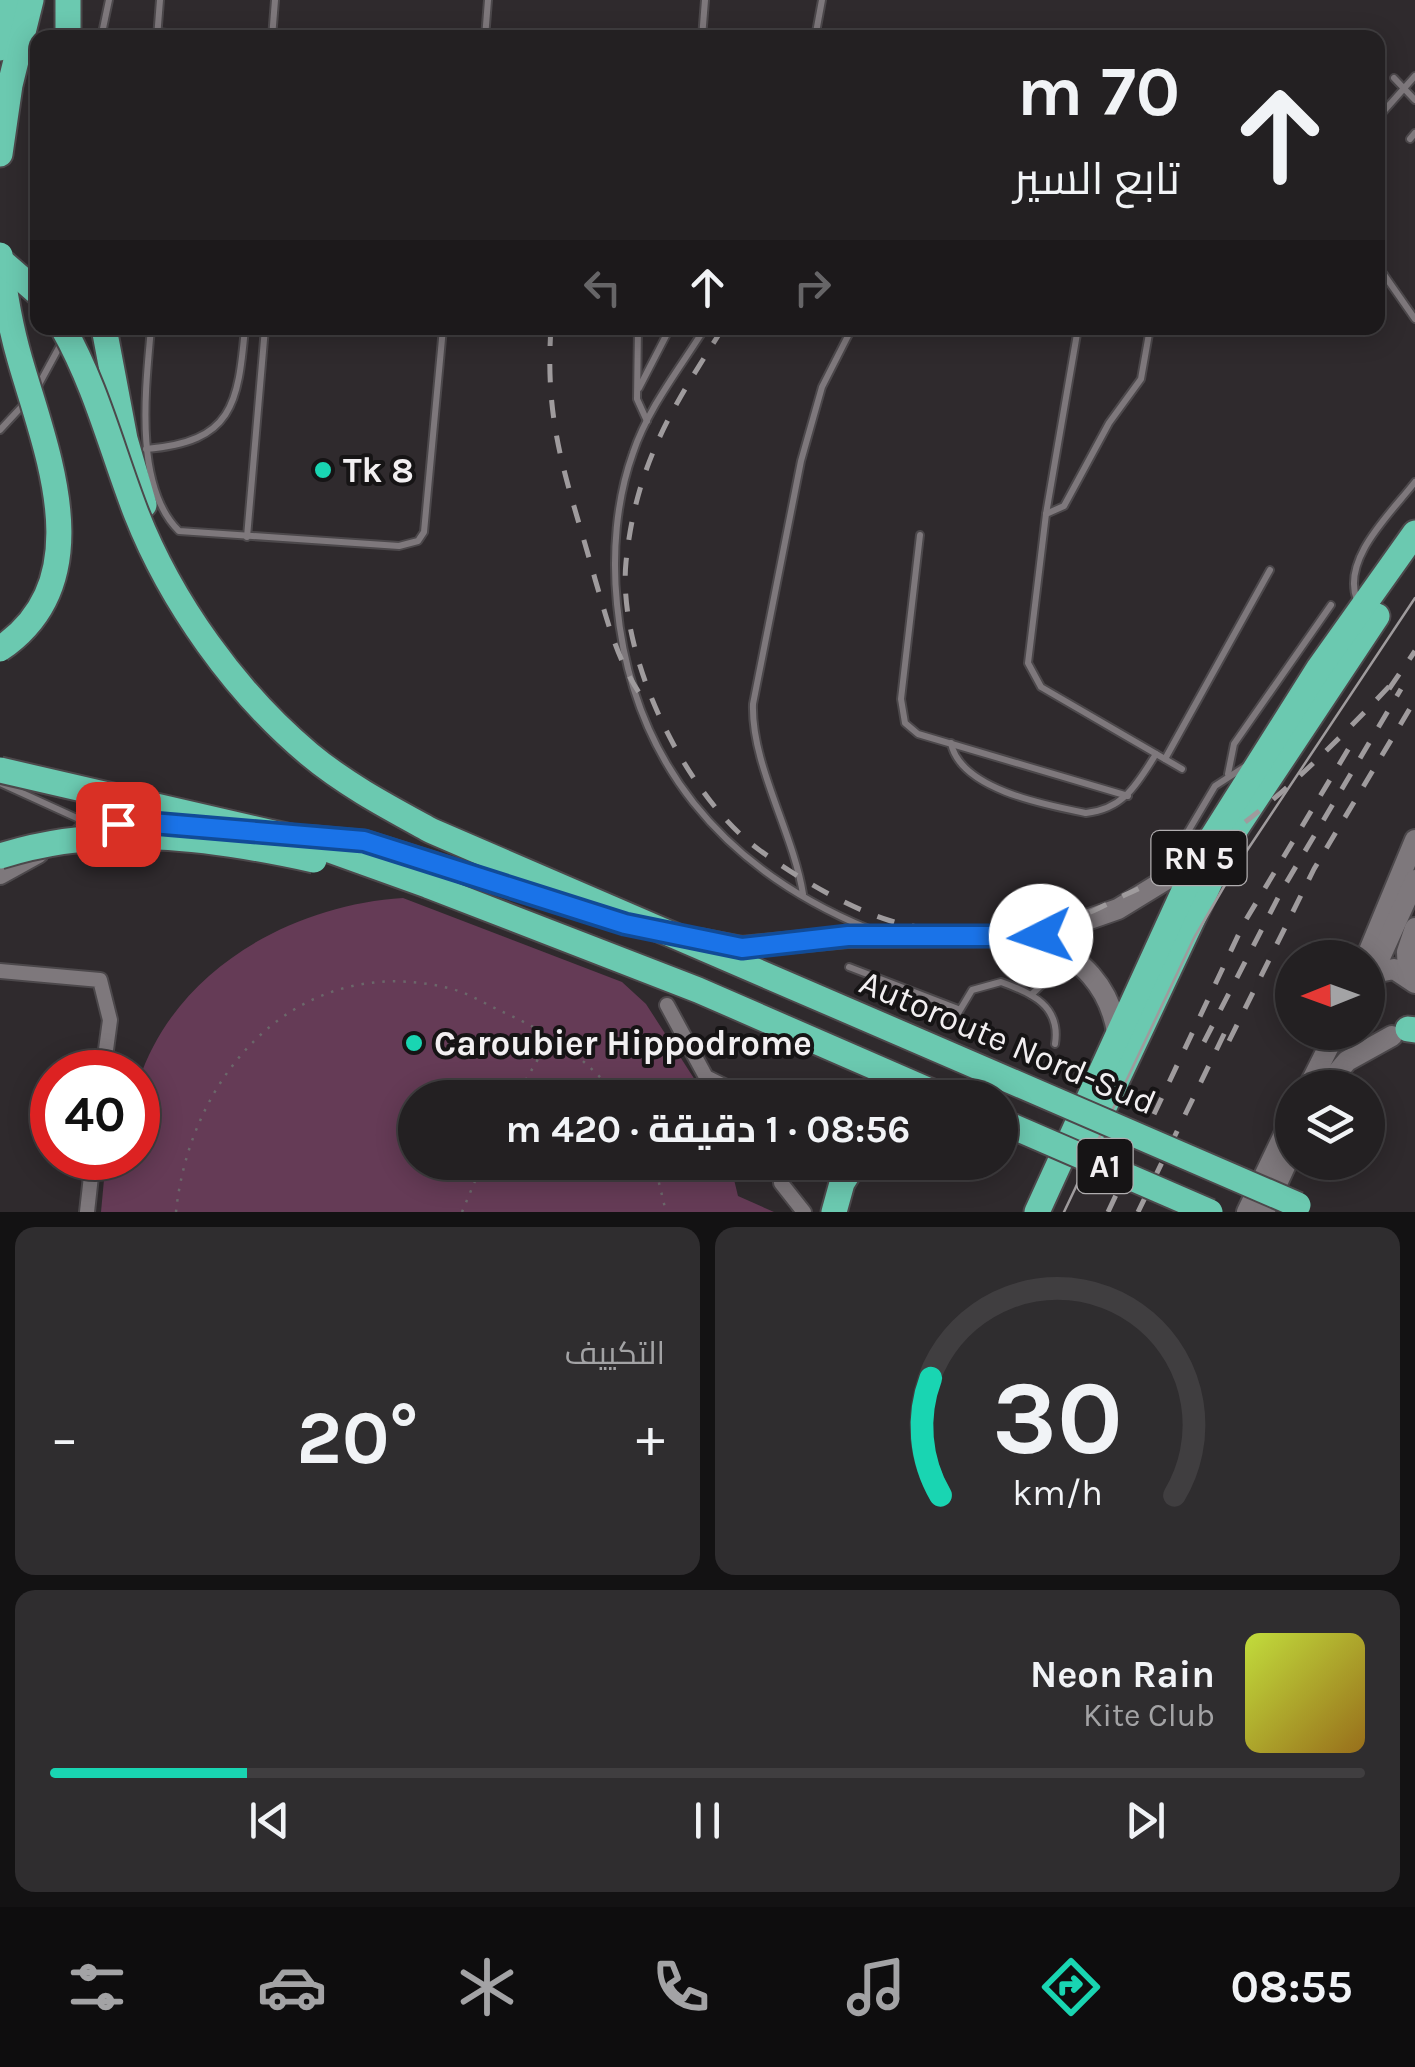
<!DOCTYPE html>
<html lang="ar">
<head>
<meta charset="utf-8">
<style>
  :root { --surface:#232022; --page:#2f2d2f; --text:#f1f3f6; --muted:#a3a3a5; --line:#403e40; --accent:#19d5b2 }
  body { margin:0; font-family:Karla,Cairo,sans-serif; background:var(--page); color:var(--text); direction:rtl; height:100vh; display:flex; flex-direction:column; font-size:38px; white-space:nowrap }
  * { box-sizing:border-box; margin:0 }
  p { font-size:32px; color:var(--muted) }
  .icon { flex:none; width:55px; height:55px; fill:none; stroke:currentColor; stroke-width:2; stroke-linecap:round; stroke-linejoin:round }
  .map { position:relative; height:1212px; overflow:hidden; direction:ltr }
  .drawer { display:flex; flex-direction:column; gap:15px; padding:15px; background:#131213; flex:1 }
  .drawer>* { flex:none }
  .banner { position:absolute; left:30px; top:30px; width:1355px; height:305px; border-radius:20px; box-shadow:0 5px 25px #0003,0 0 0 2px var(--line); direction:rtl; background:#232022; color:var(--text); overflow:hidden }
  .needle { width:65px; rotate:269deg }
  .fabs { position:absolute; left:1275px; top:940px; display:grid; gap:20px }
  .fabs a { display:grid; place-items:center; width:110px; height:110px; border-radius:50%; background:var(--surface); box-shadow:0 5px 25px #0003,0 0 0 2px var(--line); font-size:50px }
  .speed { position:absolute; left:30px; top:1050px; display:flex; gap:20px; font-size:50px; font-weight:700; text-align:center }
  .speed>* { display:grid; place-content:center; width:130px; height:130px; border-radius:50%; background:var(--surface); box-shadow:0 5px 25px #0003,0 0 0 2px var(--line); line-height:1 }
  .speed .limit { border:15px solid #d22; background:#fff; color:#111 }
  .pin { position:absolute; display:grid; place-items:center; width:85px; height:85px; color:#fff; margin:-42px; border-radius:20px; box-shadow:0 5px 15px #0006 }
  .me { position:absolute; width:110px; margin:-55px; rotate:266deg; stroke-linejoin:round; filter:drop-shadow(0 0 8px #0008) }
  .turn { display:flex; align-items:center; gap:35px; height:210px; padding:0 40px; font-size:45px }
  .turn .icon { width:130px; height:130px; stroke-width:2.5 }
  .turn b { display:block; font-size:70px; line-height:85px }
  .lanes { display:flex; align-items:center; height:95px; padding:0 40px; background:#0003; justify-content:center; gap:50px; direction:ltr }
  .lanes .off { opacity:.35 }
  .big { font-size:75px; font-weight:700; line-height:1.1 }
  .drawer .card { flex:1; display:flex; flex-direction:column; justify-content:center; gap:15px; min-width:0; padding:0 35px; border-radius:20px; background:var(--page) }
  .drawer .dial { align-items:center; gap:0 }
  .dial svg { height:260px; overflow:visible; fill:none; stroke:var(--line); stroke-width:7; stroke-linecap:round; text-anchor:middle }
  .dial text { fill:var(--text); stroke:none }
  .song { display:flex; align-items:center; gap:30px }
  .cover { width:120px; height:120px; border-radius:15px; background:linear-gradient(135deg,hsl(70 70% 55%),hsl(40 70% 35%)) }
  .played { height:10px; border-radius:5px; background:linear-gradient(90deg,var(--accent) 15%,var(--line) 15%) }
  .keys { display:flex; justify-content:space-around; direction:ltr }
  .heat { display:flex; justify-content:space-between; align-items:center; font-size:55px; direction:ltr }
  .drawer .tiles { flex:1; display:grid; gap:15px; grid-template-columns:1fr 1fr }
  .card:last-child { grid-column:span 2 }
  .trip { position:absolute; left:398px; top:1080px; width:620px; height:100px; border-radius:50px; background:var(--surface); box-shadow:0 5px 25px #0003,0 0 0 2px var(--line); font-weight:700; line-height:100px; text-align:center; direction:rtl }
  .menu { display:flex; height:160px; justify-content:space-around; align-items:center; background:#0e0d0e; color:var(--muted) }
  .menu .icon { width:70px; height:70px }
  .menu .selected { color:var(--accent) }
  .menu b { font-size:45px; color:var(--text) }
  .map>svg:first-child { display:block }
  .green { fill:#653b56 }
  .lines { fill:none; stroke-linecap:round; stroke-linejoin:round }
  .lane-casing { stroke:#4c484b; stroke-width:10 }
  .street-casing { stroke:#4c484b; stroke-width:18 }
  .secondary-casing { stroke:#4c484b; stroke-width:24 }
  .highway-casing { stroke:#4c484b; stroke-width:29 }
  .path { stroke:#6b676a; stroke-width:2.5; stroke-dasharray:2.5 8; stroke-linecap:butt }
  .lane { stroke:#7e787c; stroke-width:6 }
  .street { stroke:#7e787c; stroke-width:14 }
  .secondary { stroke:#7e787c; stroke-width:20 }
  .highway { stroke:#6bc9b0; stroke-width:25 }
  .tram { stroke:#9f9b9d; stroke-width:2.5 }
  .rail { stroke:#9f9b9d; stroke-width:5; stroke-dasharray:18 18; stroke-linecap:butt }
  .highway-bridge-casing { stroke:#4c484b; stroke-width:29; stroke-linecap:butt }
  .highway-bridge { stroke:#6bc9b0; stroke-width:25 }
  .route-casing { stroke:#114b97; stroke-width:25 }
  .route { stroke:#1a73e8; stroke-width:18 }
  .poi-dot { fill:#19d5b2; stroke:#161415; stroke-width:4 }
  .labels { text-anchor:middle; stroke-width:8; stroke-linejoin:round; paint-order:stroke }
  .shield { fill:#161415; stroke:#b0adaf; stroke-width:2.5 }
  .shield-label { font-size:32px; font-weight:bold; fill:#f2eff1 }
  .poi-label { font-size:35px; font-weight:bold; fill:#f2eff1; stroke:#161415; text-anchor:start }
  .street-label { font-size:35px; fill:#f2eff1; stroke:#161415 }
</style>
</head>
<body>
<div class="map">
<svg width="1415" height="1212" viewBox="0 0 1415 1212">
  <rect width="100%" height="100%" fill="#2f2a2d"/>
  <path class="green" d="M403 898 622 982 646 1004 706 1097 415 1098V1162L730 1163 738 1196 774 1212H101L106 1158H138C138 1134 132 1102 139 1080 176 969 292 905 403 898Z"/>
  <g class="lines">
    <g class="lane-casing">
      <g id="lane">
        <path d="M157 32 214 38"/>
        <path d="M101 38 109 0"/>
        <path d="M157 38 160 0"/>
        <path d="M272 38 275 0"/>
        <path d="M485 38 488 0"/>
        <path d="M702 38 705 0"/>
        <path d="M815 38 822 0"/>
        <path d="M1394 78 1415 100"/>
        <path d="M1383 112 1415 76"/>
        <path d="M1410 139 1415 133"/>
        <path d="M1378 266 1415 319"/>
        <path d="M151 328C146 385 133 486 179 531L399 546 418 541 424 532 443 328"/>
        <path d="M638 328 637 399 647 421"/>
        <path d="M705 328C680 368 648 408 633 453 616 500 612 555 617 604 632 762 723 869 869 929"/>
        <path d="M1078 328 1046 514 1028 663 1041 687 1182 769"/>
        <path d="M37 388 62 342"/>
        <path d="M639 388 670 328"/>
        <path d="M0 430 26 402"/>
        <path d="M146 449C233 442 238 404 245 328"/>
        <path d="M1046 514 1064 506 1109 423 1141 379 1150 328"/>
        <path d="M920 535 901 699 905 723 918 734 1128 796"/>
        <path d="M247 537 265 328"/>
        <path d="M1357 600C1341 559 1391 513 1415 482"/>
        <path d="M951 743C960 789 1045 805 1086 813 1124 809 1137 784 1156 754"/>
        <path d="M1165 759 1270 570"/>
        <path d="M1228 774 1234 744 1331 605"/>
        <path d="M0 783 90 824"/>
        <path d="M1164 872 1215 786 1246 766"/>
        <path d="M803 894C793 832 751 764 753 704L801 461 822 387 852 328"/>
        <path d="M849 967 958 1009"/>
        <path d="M1031 995 1068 960"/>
        <path d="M954 1020 972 990 1001 982C1032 993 1061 1006 1055 1044"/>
      </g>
    </g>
    <g class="street-casing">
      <g id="street">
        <path d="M0 971 100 980 110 1020 103 1072"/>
        <path d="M667 1005 706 1077 748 1098"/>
        <path d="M783 1162 781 1183 804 1212"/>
        <path d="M87 1212 93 1158"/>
      </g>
    </g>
    <g class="secondary-casing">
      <g id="secondary">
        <path d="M82 833C121 814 170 824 211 828"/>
        <path d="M310 836 365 841 613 920"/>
        <path d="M0 874 38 853"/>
        <path d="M1041 936C1081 961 1109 984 1117 1032"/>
        <path d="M700 939 742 947 847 937 1041 936 1118 909 1198 860"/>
        <path d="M1366 958 1415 840"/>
        <path d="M1374 971 1415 880"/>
        <path d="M1368 974 1394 969 1415 983"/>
        <path d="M1408 975 1407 952 1415 928"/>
        <path d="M1308 1088 1336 1032"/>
        <path d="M1324 1088 1347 1061 1392 1036"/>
        <path d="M1247 1212 1292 1118"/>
        <path d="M1264 1212 1292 1151"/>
      </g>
    </g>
    <g class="highway-casing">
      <g id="highway">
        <path d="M68 38V0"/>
        <path d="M0 48 13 0"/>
        <path d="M0 154 10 85 31 0"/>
        <path d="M104 328 125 439 144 505"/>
        <path d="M427 885 698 990 946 1098"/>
        <path d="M1408 1029 1415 1030"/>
        <path d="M1091 1135 1233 833 1377 616"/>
        <path d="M834 1212 842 1183 855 1162"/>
        <path d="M1037 1212 1199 858 1319 668 1415 533"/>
      </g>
    </g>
    <g class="path">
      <path d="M515 1098 550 1039"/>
      <path d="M654 1162 666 1212"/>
      <path d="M176 1212C190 1074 298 951 448 988 467 992 485 1004 503 1012 548 1032 588 1059 618 1098"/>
      <path d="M462 1212 483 1162"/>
    </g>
    <use href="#lane" class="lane"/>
    <use href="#street" class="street"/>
    <use href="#secondary" class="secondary"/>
    <use href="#highway" class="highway"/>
    <path class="tram" d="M1064 1212 1194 938 1232 873 1415 598"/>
    <g class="rail">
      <path d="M551 328C544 429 569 484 595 579 607 619 616 658 640 694"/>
      <path d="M723 328C672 408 636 464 626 562 617 654 684 794 758 849 796 877 846 907 891 921 944 937 1019 930 1072 918 1091 914 1110 902 1127 894 1235 846 1317 763 1397 678"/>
      <path d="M1389 689 1415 651"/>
      <path d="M1229 1041 1314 869 1415 700"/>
      <path d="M1204 1042 1282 890 1401 689"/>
      <path d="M1108 1212 1244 923 1355 738"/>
      <path d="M1138 1212 1228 1026"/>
    </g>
    <g class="highway-bridge-casing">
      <g id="highway-bridge">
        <path d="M0 255C4 290 10 326 20 360 46 451 102 580 0 649"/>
        <path d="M0 260 38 293"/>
        <path d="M63 328C96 386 112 451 136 513 171 602 235 692 309 754 346 785 390 808 432 831L1298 1205"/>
        <path d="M0 770 299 839 427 885"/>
        <path d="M0 856C105 823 210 837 314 860"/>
        <path d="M1000 1121 1210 1212"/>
      </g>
    </g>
    <use href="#highway-bridge" class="highway-bridge"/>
  </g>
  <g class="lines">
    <g class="route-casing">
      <path id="route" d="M118 824 140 822 364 841 625 924 742 948 848 936H1041"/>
    </g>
    <use href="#route" class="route"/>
  </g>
  <g class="poi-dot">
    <circle cx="323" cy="470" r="10"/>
    <circle cx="414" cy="1043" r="10"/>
  </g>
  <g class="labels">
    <g class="shield">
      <rect x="1151.5" y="831" width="95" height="54" rx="8"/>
      <rect x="1077.5" y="1139" width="55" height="54" rx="8"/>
    </g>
    <g class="shield-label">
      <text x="1199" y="869">RN 5</text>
      <text x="1105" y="1177">A1</text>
    </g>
    <g class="poi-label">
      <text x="343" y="482">Tk 8</text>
      <text x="434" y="1055">Caroubier Hippodrome</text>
    </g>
    <g class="street-label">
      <text transform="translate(1008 1042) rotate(23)" y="12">Autoroute Nord-Sud</text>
    </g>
  </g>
</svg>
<div class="fabs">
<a><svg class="needle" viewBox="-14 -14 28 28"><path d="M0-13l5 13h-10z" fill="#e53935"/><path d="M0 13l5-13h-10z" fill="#a3a3a5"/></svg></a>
<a><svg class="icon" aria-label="layers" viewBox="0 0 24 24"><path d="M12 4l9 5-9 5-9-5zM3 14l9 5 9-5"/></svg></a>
</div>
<div class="speed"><div class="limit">40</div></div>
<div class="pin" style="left:118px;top:824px;background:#d93025"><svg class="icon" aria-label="arrive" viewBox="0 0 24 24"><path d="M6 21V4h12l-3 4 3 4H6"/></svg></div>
<svg class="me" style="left:1041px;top:936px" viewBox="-20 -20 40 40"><circle r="19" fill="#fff"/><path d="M0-13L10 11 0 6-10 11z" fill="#1a73e8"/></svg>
<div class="trip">08:56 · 1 دقيقة · 420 m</div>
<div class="banner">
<div class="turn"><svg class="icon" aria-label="ahead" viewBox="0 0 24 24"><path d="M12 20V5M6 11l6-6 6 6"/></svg><div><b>70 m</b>تابع السير</div></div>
<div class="lanes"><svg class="icon off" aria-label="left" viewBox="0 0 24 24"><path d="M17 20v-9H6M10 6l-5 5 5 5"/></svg><svg class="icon" aria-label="ahead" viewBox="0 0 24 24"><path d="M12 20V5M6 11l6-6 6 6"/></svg><svg class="icon off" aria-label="right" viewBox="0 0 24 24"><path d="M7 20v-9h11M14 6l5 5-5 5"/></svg></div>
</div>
</div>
<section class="drawer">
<div class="tiles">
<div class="card dial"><svg viewBox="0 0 100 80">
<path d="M14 69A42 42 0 1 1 86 69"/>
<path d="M14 69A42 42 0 0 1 11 33" stroke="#19d5b2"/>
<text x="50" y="56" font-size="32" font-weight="700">30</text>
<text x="50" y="72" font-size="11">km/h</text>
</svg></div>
<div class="card"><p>التكييف</p>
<div class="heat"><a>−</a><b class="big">20°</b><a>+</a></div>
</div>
<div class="card">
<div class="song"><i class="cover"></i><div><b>Neon Rain</b><p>Kite Club</p></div></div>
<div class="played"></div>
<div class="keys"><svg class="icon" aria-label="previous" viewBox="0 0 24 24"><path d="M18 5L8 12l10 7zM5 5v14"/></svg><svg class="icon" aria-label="pause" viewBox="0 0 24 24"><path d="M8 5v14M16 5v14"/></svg><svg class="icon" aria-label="next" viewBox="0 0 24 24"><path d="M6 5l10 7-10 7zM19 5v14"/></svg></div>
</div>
</div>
</section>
<nav class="menu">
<b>08:55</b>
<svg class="icon selected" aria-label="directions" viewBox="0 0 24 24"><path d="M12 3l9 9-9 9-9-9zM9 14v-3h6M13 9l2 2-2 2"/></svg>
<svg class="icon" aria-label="music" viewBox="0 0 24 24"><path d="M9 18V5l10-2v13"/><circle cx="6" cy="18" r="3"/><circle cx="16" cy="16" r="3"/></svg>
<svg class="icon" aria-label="phone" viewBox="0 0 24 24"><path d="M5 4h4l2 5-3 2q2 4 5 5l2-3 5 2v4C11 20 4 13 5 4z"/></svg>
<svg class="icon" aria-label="climate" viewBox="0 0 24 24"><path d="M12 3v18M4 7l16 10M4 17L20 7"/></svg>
<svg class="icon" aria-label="car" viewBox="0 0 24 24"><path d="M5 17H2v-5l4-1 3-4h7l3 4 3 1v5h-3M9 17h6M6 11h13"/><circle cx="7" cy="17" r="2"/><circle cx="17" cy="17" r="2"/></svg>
<svg class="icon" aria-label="filters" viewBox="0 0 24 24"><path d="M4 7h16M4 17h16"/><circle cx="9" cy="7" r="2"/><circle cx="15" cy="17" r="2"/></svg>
</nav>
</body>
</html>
